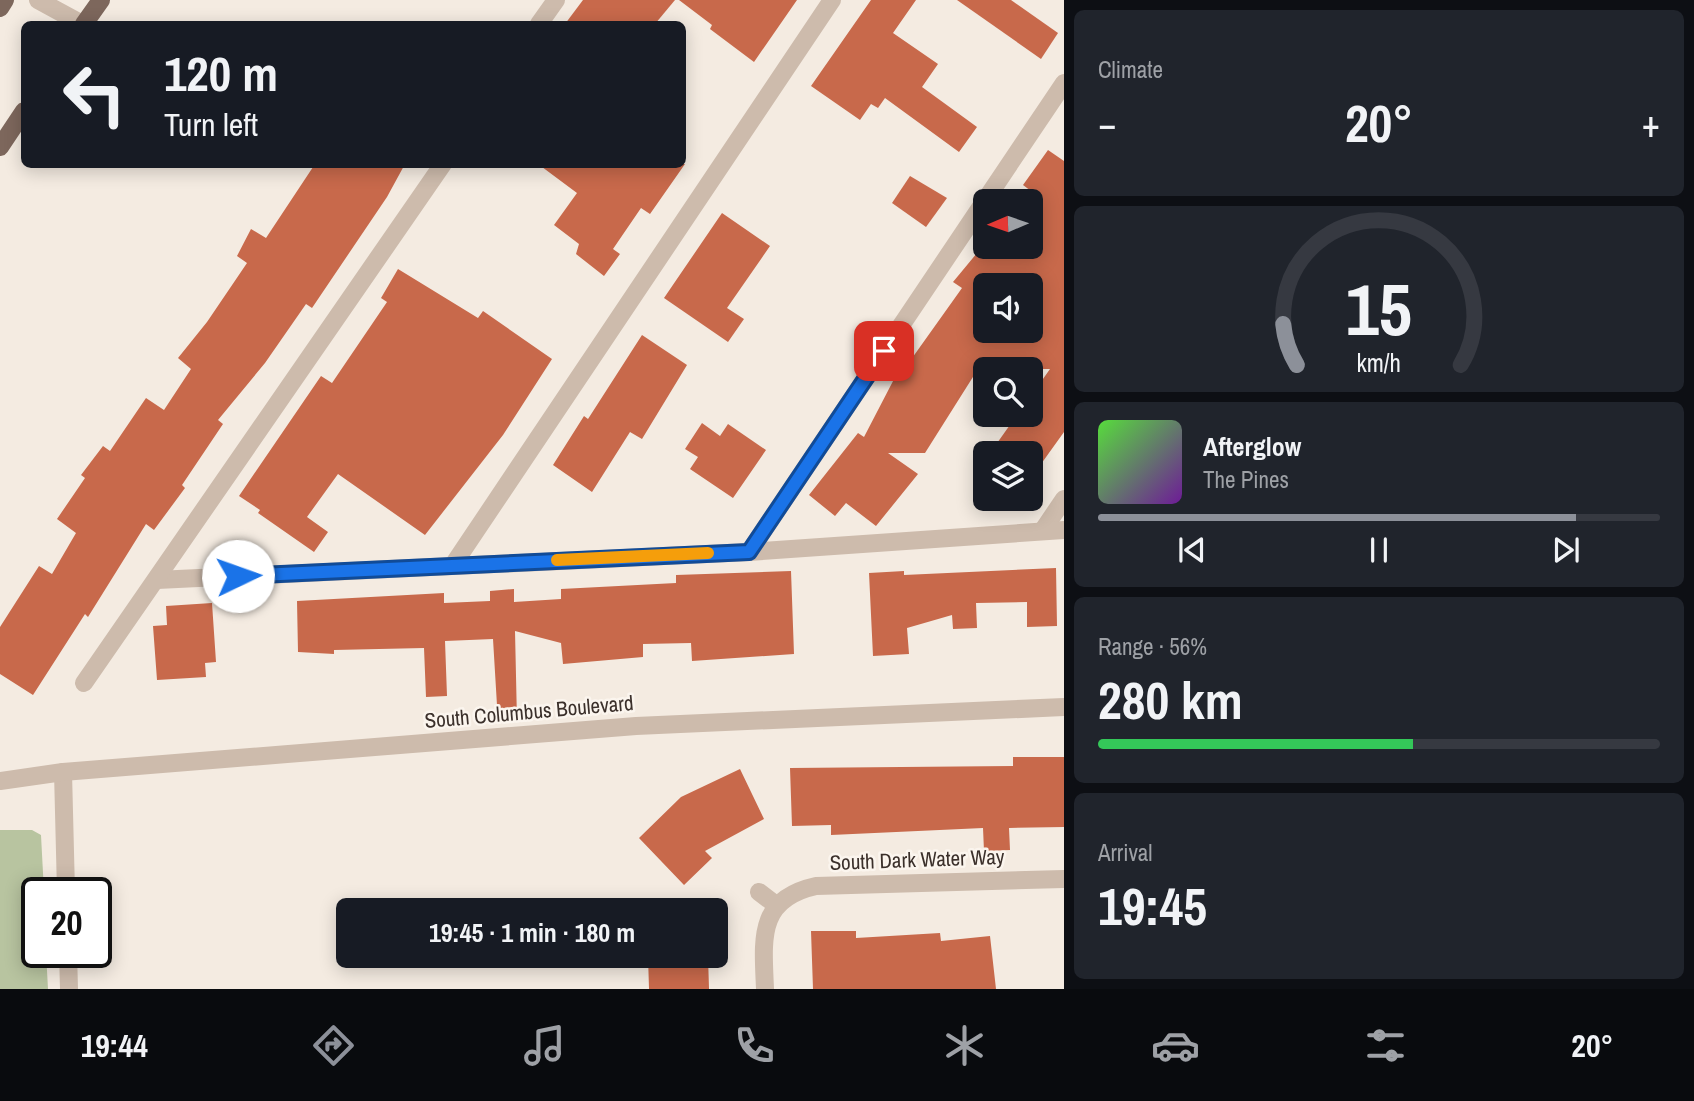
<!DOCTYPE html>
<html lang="en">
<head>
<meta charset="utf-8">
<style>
  :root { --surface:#171b24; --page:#20242c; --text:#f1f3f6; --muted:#9ea1a6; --line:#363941; --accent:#8c9099 }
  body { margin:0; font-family:"Archivo Narrow",sans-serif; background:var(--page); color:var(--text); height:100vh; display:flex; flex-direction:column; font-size:26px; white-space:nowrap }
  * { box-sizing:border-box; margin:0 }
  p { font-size:23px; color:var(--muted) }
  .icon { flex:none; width:38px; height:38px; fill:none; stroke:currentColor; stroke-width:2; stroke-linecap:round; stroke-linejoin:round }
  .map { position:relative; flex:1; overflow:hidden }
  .sheet { display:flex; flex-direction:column; gap:10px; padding:10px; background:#0d0f14; width:630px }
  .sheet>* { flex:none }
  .top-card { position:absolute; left:21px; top:21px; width:665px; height:147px; border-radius:10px; box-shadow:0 4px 18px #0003; background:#171b24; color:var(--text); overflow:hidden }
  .needle { width:46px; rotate:268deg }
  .controls { position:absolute; left:973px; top:189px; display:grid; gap:14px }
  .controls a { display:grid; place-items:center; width:70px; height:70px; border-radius:10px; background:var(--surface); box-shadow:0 4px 18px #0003; font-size:35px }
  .speed { position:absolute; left:21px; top:877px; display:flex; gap:14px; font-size:35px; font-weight:700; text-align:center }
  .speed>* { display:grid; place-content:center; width:91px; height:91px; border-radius:50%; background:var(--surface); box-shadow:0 4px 18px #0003; line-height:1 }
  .speed .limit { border:4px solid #111; border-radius:10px; background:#fff; color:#111 }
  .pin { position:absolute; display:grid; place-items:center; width:60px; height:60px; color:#fff; margin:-30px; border-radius:14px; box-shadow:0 4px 10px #0006 }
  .me { position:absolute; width:77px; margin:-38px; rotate:87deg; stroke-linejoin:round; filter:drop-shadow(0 0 5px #0008) }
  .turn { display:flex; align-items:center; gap:24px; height:147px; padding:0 28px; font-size:32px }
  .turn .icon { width:91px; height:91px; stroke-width:2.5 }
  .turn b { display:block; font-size:49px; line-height:60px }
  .big { font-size:52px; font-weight:700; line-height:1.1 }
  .sheet .widget { flex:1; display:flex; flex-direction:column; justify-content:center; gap:10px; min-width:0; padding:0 24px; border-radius:10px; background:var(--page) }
  .sheet .dial { align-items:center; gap:0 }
  .dial svg { height:182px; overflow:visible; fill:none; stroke:var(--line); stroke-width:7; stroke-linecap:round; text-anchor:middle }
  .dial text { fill:var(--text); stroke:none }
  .song { display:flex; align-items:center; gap:21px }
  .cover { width:84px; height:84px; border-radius:10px; background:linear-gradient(135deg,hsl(110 70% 55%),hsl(280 70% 35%)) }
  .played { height:7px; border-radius:4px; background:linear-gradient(90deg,var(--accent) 85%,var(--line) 85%) }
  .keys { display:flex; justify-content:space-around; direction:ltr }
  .heat { display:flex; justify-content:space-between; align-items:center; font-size:38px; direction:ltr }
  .charge { height:10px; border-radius:5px; background:linear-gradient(90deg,#34c759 56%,var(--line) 0) }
  .trip { position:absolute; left:336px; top:898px; width:392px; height:70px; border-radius:10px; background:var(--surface); box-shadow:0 4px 18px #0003; font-weight:700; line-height:70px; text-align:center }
  .dock { display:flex; height:112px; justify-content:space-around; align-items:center; background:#090b0e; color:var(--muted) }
  .dock .icon { width:49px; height:49px }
  .dock .on { color:var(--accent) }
  .dock b { font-size:32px; color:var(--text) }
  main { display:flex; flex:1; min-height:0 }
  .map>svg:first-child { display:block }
  .green { fill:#b8c4a0 }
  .building { fill:#c8694b; fill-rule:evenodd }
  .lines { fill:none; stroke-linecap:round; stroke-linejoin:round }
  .minor { stroke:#cdbbac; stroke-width:18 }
  .major { stroke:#7d675c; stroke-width:18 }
  .route-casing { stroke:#114b97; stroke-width:18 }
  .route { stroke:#1a73e8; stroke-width:12 }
  .slow { stroke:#f59e0b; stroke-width:12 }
  .labels { text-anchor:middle; stroke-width:5; stroke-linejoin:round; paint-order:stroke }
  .street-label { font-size:21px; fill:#3b302b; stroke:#fbf5ee }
</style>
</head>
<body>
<main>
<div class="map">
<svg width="1064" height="989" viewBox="0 0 1064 989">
  <rect width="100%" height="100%" fill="#f4ebe1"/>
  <path class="green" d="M0 830H32L41 835 44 892H37V952H46L48 989H0Z"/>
  <g class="building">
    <path d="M583 0H675L655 24H565Z"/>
    <path d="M679 0H797L754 62 710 29 712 25Z"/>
    <path d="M871 0H916L893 33 938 64 922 87 977 127 959 152 885 98 878 108 871 104 860 120 811 86Z"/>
    <path d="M957 0H1011L1058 33 1041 59Z"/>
    <path d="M1048 150 1064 161V432L1031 478V453H990L1017 415H1031V396L1050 369H978L925 453H888L918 474 876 526 846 503 835 516 809 495 858 433 864 437 905 358 910 361 962 288 953 282 982 247H1031V191L1023 185ZM985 285H1031V331H985Z"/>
    <path d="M315 164H405L387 197 312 308 306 304 265 363 218 420 223 424 182 485 185 488 154 530 146 524 88 617 85 614 33 695 0 674V627L39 566 52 574 76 533 57 519 85 478 81 475 103 446 110 451 146 398 164 410 191 369 178 358 207 322 247 263 237 256 251 229 266 238Z"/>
    <path d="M538 164H685L650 214 641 208 613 249 620 254 604 276 576 254 579 244 554 225 577 193Z"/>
    <path d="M910 176 947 198 926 227 892 203Z"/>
    <path d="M722 213 770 246 727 308 744 319 728 342 664 298Z"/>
    <path d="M398 269 478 318 483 311 552 359 503 435 425 535 338 474 307 517 328 532 314 552 258 513 260 510 239 496 321 376 332 383 387 302 381 298Z"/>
    <path d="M642 335 687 365 642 439 630 432 592 492 553 465 584 416 588 419Z"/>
    <path d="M702 423 720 436 728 424 766 450 733 498 690 469 698 457 685 449Z"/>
    <path d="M1056 568 1057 626 1027 627V602L976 603 977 628 953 629 952 615 907 628 909 654 873 656 869 573 904 571V575Z"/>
    <path d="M791 571 794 654 692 661 691 643 643 644V657L563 664 561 643 515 631 517 721 498 722 493 639 445 641 447 696 426 697 424 648 334 650V654L298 652 297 601 444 593V603L490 601V591L514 589V602L561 599V589L676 583V575Z"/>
    <path d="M212 603 216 662 205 663 206 677 157 680 153 626 167 625 166 606Z"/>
    <path d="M1013 757H1064V827L1009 828 1010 850 984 851 983 828 831 835V825L792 826 790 768 1013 766Z"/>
    <path d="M740 769 764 819 705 851 712 858 684 885 639 838 681 797Z"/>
    <path d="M811 931H856V938L940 933 941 941 990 936 996 989H813Z"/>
    <path d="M648 956H708L709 989H649Z"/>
  </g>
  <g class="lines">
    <g class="minor">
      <path d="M38 0 82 24"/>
      <path d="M539 24 556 0"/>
      <path d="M1043 530 1064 499"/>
      <path d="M749 552 1064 83"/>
      <path d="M453 565 832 0"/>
      <path d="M157 580 749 552 1064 530"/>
      <path d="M84 683 443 164"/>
      <path d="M63 772 66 892"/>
      <path d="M0 781 63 772 636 726 1064 707"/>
      <path d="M759 892 776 905"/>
      <path d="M68 952 69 989"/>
      <path d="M765 989C763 939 757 899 816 886L1064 879"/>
    </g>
    <g class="major">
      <path d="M0 8 5 0"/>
      <path d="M84 24 101 0"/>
      <path d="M0 147 24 111"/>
    </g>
  </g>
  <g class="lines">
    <g class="route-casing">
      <path id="route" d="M238 576 749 552 884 351"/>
    </g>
    <use href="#route" class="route"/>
    <path class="slow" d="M557 560 708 553"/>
  </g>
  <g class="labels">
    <g class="street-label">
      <text transform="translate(529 712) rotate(-5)" y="7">South Columbus Boulevard</text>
      <text transform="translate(917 860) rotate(-2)" y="7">South Dark Water Way</text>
    </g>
  </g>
</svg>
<div class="controls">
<a><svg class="needle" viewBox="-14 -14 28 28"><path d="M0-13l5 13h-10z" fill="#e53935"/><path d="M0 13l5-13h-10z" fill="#9ea1a6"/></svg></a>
<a><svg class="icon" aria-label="sound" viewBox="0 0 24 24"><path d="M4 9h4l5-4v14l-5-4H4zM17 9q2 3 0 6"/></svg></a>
<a><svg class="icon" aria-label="search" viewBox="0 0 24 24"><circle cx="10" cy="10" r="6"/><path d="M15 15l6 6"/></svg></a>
<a><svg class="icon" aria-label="layers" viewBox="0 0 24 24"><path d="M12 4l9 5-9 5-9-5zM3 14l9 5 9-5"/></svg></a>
</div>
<div class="speed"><div class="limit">20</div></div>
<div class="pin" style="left:884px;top:351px;background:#d93025"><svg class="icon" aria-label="arrive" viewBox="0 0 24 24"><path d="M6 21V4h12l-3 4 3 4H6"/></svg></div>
<svg class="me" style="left:238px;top:576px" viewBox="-20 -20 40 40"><circle r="19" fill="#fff"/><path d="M0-13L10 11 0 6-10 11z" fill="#1a73e8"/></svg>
<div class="trip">19:45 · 1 min · 180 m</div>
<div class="top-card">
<div class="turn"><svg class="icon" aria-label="left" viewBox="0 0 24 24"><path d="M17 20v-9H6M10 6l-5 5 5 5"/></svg><div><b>120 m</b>Turn left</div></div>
</div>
</div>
<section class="sheet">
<div class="widget"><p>Climate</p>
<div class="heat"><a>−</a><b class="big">20°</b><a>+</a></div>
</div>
<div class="widget dial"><svg viewBox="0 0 100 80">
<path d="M14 69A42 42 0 1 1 86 69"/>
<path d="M14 69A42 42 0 0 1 8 51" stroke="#8c9099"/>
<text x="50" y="56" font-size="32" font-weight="700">15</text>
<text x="50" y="72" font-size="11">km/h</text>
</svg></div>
<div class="widget">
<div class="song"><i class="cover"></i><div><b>Afterglow</b><p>The Pines</p></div></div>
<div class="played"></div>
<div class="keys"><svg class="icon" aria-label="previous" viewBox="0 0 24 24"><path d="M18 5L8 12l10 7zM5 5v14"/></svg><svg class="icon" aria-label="pause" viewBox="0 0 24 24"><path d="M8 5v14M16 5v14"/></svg><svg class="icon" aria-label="next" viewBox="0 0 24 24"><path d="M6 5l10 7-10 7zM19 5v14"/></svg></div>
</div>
<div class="widget"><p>Range · 56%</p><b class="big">280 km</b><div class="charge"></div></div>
<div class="widget"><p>Arrival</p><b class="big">19:45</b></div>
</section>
</main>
<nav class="dock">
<b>19:44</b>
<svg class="icon on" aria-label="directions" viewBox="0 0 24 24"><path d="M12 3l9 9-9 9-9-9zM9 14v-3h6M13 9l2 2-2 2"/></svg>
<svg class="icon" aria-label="music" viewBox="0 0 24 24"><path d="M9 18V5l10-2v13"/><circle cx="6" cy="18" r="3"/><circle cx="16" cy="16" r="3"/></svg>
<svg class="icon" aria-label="phone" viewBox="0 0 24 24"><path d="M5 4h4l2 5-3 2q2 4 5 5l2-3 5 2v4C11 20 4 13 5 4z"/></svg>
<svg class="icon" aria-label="climate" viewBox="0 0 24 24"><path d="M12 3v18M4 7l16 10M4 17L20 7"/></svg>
<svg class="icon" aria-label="car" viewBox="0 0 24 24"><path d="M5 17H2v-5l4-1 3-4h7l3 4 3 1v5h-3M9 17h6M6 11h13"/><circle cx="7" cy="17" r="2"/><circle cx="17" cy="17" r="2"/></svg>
<svg class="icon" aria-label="filters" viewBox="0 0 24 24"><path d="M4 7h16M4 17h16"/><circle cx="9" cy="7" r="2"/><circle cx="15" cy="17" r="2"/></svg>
<b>20°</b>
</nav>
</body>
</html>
